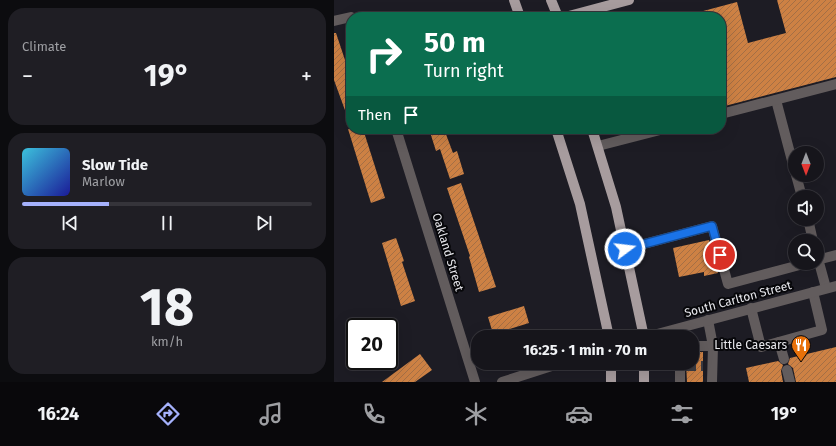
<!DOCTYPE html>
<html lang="en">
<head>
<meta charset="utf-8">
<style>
  :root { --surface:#16151b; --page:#1f1e24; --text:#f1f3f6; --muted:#9e9fa3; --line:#35343a; --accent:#a5b1fc }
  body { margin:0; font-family:"Fira Sans",sans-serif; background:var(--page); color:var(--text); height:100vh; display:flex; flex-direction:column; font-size:15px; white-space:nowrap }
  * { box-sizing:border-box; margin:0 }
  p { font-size:13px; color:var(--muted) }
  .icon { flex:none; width:22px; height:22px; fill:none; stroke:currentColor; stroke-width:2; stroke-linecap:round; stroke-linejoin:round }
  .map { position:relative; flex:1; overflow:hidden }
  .sheet { display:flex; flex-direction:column; gap:8px; padding:8px; background:#0c0c0f; width:334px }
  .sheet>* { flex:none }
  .top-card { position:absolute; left:12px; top:12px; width:380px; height:122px; border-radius:16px; box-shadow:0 4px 16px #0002,0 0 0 1px var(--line); background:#0b6e4f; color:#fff; overflow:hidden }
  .needle { width:26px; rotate:180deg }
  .buttons { position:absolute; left:454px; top:146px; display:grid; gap:8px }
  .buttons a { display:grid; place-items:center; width:36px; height:36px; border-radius:50%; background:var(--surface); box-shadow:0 4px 16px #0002,0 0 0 1px var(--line); font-size:20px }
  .speed { position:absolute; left:12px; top:318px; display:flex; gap:8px; font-size:20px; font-weight:700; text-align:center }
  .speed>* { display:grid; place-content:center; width:52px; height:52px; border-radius:50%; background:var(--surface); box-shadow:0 4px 16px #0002,0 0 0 1px var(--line); line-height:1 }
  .speed .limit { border:2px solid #111; border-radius:6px; background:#fff; color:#111 }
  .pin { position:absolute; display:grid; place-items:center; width:34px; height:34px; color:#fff; margin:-17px; border:2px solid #fff; border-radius:50%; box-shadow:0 1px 4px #0007 }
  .me { position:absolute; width:44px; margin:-22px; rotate:75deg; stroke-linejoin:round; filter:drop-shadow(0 0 3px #0008) }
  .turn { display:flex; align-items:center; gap:14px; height:84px; padding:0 12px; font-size:18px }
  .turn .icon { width:52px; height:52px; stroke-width:2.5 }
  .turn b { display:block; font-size:28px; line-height:34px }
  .then { display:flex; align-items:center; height:38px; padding:0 12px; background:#0003; gap:8px; font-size:15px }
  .big { font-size:30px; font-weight:700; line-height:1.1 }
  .sheet .widget { flex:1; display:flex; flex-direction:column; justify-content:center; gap:6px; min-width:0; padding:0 14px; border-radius:16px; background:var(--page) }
  .sheet .dial { align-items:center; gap:0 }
  .dial b { font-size:52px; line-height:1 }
  .song { display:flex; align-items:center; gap:12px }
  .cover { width:48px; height:48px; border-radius:6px; background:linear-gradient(135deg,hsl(190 70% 55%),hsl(240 70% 35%)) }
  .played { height:4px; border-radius:2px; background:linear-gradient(90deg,var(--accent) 30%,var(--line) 30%) }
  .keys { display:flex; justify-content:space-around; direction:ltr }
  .heat { display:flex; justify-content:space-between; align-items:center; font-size:22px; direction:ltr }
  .trip { position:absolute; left:137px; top:330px; width:228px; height:40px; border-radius:16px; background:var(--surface); box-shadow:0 4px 16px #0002,0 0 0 1px var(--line); font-weight:700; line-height:40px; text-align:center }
  .tab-bar { display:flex; height:64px; justify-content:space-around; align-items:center; background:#09080b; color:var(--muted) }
  .tab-bar .icon { width:28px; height:28px }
  .tab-bar .selected { color:var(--accent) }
  .tab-bar b { font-size:18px; color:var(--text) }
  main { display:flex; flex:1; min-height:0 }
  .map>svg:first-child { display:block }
  .building { fill:url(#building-hatch) }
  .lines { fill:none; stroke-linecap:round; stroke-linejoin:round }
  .minor-tunnel { stroke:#3b3b42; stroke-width:10; stroke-dasharray:10 5; stroke-linecap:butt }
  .minor { stroke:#625c5d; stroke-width:10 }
  .major { stroke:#a79c9e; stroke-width:10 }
  .route-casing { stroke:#114b97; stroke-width:10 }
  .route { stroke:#1a73e8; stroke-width:7 }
  .labels { text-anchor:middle; stroke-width:4; stroke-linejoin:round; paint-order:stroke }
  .street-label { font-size:12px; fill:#e8e8ed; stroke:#07070a }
  .poi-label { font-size:12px; fill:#e8e8ed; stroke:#07070a; text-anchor:end }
</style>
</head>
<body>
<main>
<section class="sheet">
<div class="widget"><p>Climate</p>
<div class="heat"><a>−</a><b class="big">19°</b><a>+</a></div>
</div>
<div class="widget">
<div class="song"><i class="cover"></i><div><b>Slow Tide</b><p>Marlow</p></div></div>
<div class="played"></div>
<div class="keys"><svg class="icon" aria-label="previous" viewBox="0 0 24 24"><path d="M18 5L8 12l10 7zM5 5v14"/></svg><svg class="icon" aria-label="pause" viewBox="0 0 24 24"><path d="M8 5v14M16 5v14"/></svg><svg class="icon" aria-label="next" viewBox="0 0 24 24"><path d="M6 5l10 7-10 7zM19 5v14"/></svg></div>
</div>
<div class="widget dial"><b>18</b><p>km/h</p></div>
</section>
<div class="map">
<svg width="502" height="382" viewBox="0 0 502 382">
  <defs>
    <pattern id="building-hatch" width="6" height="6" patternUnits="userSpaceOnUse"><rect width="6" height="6" fill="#cd8144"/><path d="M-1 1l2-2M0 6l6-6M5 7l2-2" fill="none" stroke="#a46f45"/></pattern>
  </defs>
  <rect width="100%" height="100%" fill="#1d1c24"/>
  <g class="building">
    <path d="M443 0H502V77L387 107V17H358V14L403 2 414 43 452 33Z"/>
    <path d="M0 33H2L13 66 11 67 17 83V124H16L0 80Z"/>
    <path d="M14 129H29L51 198 37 203Z"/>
    <path d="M95 129H110L119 153 123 151 130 174 116 179 106 149 102 151Z"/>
    <path d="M127 183 162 287 145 292 135 257 136 256 113 188Z"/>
    <path d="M62 238 70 261 68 262 81 301 67 306 48 243Z"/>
    <path d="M375 240 384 273 370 276V272L345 277 339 248Z"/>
    <path d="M190 306 195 323 169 331 171 337H160L154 317Z"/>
    <path d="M502 347V382H462L459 368 454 364 456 358Z"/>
    <path d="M358 352H369V382H353L352 363H358Z"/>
    <path d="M86 354 98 370 81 382H48Z"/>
    <path d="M444 361 449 365 447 371 449 382H415L412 368Z"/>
  </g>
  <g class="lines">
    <path class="minor-tunnel" d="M352 366H369"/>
    <g class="minor">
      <path d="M0 21 17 17"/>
      <path d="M442 100 461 172"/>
      <path d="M387 114 502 84"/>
      <path d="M62 129 141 382"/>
      <path d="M264 146 330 129"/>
      <path d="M462 175 468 197"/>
      <path d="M474 219 479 241"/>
      <path d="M291 249 378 226 394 284 473 263"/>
      <path d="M483 255 492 288"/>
      <path d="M483 260 502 255"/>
      <path d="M417 308 427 347 488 330 479 292"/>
      <path d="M374 320 379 346 378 382"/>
      <path d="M312 337 502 286"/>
      <path d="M445 342 450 359"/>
      <path d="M358 346H379"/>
      <path d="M310 366H346V382"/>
      <path d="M453 370 456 382"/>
      <path d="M168 382 227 363"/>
    </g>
    <g class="major">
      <path d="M180 0 186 17"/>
      <path d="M217 0 224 17"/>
      <path d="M231 17 295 0"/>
      <path d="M222 129 246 204 275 337"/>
      <path d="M258 129 282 207 310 337"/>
      <path d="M277 363V382"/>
      <path d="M310 382V363"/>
    </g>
  </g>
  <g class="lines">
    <g class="route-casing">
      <path id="route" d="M291 249 378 226 386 255"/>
    </g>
    <use href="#route" class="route"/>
  </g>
  <defs>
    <g id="restaurant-pin" transform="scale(1)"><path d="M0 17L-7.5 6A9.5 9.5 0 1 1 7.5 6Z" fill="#e8710a" stroke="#07070a"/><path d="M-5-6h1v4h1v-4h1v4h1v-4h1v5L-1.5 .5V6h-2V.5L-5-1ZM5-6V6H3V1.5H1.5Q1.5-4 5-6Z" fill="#fff"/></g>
  </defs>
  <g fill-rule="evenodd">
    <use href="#restaurant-pin" x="467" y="345"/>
  </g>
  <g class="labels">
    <g class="street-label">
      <text transform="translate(114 252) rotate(73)" y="4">Oakland Street</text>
      <text transform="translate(404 299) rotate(-15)" y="4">South Carlton Street</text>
    </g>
    <g class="poi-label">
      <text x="453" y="349">Little Caesars</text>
    </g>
  </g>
</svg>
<div class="buttons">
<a><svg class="needle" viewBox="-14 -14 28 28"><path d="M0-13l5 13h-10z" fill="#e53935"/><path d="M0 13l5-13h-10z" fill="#9e9fa3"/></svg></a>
<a><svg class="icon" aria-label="sound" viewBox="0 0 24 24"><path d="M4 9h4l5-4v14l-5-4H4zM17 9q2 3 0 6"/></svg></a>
<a><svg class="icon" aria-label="search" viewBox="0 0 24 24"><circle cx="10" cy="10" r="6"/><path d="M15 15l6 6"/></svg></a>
</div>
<div class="speed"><div class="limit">20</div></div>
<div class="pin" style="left:386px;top:255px;background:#d93025"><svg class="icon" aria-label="arrive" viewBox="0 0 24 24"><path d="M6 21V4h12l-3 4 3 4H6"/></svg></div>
<svg class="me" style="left:291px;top:249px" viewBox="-20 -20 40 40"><circle r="17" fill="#1a73e8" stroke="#fff" stroke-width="3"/><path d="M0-11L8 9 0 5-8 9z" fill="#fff"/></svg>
<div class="trip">16:25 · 1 min · 70 m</div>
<div class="top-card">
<div class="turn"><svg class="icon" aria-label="right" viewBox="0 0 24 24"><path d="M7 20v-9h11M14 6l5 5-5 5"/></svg><div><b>50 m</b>Turn right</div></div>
<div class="then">Then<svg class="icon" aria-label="arrive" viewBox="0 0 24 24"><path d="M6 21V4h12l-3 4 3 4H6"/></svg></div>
</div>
</div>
</main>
<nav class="tab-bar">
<b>16:24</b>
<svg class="icon selected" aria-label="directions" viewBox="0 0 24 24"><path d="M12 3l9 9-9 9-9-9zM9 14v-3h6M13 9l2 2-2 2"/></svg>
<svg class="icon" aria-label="music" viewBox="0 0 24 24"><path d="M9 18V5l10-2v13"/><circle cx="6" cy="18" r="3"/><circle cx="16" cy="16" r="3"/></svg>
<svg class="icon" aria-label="phone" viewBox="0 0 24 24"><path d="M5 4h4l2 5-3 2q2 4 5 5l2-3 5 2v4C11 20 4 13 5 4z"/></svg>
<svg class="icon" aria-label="climate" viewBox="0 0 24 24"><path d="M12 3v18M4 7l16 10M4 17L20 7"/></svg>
<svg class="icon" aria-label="car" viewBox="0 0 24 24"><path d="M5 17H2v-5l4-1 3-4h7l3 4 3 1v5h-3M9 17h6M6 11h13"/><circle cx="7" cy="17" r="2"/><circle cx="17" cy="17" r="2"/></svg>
<svg class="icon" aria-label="filters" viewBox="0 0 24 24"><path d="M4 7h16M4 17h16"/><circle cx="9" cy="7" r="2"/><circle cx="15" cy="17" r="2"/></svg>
<b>19°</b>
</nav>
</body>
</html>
